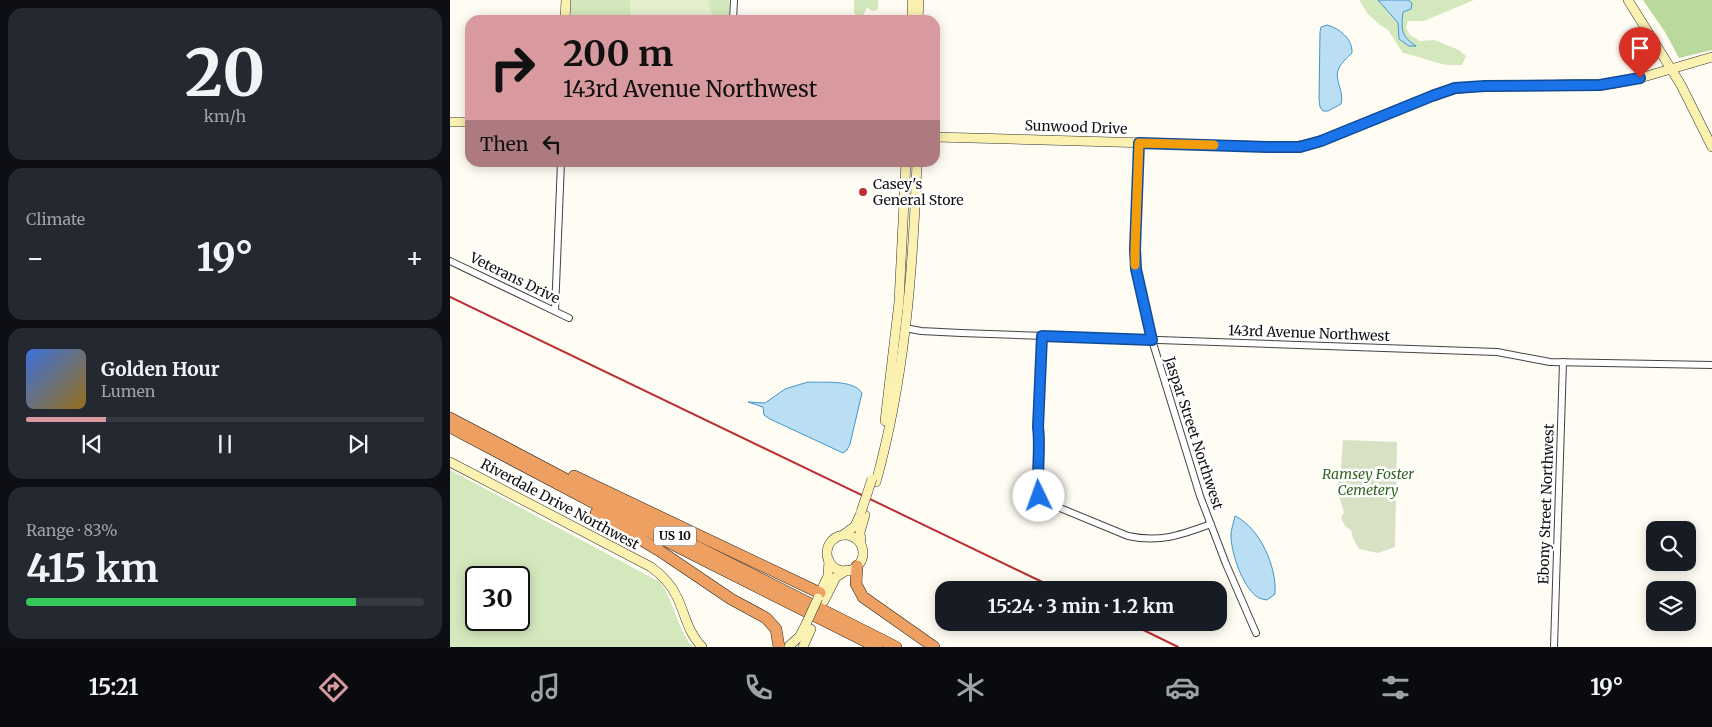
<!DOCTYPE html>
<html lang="en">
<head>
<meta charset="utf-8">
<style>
  :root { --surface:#171b24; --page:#242831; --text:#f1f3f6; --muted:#9ea1a6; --line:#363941; --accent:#d99a9f }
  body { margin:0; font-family:Merriweather,serif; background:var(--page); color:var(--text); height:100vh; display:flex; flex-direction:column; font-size:19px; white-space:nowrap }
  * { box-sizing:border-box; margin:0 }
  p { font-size:16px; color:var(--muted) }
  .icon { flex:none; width:28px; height:28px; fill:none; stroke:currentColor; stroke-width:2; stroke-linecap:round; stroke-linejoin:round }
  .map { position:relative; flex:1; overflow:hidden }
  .sheet { display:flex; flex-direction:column; gap:8px; padding:8px; background:#0d0f14; width:450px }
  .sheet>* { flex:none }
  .banner { position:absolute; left:15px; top:15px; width:475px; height:152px; border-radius:15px; box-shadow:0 2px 12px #0003; background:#d99a9f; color:#111; overflow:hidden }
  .buttons { position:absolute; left:1196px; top:521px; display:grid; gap:10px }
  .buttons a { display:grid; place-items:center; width:50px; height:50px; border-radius:10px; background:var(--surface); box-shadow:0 2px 12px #0003; font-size:25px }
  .speed { position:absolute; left:15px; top:566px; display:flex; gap:10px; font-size:25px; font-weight:700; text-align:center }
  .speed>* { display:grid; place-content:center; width:65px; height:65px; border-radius:50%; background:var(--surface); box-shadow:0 2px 12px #0003; line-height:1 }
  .speed .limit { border:2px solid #111; border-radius:8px; background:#fff; color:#111 }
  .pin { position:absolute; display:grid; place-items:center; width:42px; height:42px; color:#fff; margin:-51px -21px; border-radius:50% 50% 50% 0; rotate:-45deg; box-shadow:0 0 5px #0007 }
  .pin .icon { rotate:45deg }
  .me { position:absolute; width:55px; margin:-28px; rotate:357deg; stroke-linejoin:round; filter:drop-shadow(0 0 4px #0008) }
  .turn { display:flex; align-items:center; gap:18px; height:105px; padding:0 15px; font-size:22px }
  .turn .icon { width:65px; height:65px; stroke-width:2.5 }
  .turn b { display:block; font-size:35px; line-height:42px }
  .then { display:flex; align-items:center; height:48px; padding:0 15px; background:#0003; gap:10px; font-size:19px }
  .big { font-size:38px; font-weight:700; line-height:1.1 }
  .sheet .widget { flex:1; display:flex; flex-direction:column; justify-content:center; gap:8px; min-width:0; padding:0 18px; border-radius:15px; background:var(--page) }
  .sheet .dial { align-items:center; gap:0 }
  .dial b { font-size:65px; line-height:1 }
  .song { display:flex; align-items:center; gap:15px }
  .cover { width:60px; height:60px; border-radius:8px; background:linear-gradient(135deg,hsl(220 70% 55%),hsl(40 70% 35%)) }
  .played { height:5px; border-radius:2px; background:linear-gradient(90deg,var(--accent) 20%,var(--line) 20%) }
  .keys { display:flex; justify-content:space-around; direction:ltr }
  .heat { display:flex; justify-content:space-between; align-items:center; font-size:28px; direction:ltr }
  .charge { height:8px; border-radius:4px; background:linear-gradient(90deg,#34c759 83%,var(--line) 0) }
  .trip { position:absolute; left:485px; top:581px; width:292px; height:50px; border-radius:15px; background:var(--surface); box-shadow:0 2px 12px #0003; font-weight:700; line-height:50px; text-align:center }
  .menu { display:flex; height:80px; justify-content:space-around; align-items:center; background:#090b0e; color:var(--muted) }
  .menu .icon { width:35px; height:35px }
  .menu .on { color:var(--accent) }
  .menu b { font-size:22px; color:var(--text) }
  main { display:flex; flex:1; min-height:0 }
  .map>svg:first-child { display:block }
  .green { fill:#d4e8bd; fill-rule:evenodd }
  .forest { fill:#b9d99d }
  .cemetery { fill:#d8e1c4 }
  .pitch { fill:#e5f0cf }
  .water { fill:#badff4; stroke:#4495c8 }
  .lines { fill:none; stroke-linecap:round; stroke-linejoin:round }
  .street-casing { stroke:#434343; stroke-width:8 }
  .secondary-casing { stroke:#323232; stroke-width:10 }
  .highway-casing { stroke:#212121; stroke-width:12 }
  .street { stroke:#fff; stroke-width:6 }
  .secondary { stroke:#fbf2b1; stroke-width:9 }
  .highway { stroke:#eea062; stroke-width:11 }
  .rail { stroke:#bb2d35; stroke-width:2 }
  .secondary-bridge-casing { stroke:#323232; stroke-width:10; stroke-linecap:butt }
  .secondary-bridge { stroke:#fbf2b1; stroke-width:9 }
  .route-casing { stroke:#114b97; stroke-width:12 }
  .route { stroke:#1a73e8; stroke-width:9 }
  .slow { stroke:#f59e0b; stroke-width:9 }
  .poi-dot { fill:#bb2d35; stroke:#fff; stroke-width:2 }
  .labels { text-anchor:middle; stroke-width:5; stroke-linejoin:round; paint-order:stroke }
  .shield { fill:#fff; stroke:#585858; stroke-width:1 }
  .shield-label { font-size:12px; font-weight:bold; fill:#101010 }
  .street-label { font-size:14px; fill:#101010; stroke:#fff }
  .poi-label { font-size:14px; fill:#101010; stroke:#fff; text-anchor:start }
  .park-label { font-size:14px; font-style:italic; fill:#316622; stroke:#fff }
</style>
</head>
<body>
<main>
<section class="sheet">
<div class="widget dial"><b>20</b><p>km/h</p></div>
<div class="widget"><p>Climate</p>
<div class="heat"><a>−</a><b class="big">19°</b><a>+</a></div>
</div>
<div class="widget">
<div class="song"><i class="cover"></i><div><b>Golden Hour</b><p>Lumen</p></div></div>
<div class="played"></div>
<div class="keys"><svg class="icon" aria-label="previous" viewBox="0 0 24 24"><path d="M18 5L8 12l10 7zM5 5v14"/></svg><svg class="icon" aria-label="pause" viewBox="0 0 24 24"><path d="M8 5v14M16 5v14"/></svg><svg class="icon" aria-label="next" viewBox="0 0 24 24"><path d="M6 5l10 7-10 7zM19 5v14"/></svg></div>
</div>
<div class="widget"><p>Range · 83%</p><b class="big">415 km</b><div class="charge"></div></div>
</section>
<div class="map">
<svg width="1262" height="647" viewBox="0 0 1262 647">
  <rect width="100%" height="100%" fill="#fefcf3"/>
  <g class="green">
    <path d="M121 0H279V20H120Z"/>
    <path d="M404 0H428V9L425 11 420 10 418 7 414 13V16H406L404 12Z"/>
    <path d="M909 0H928L948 23 949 39 958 41C952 35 949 21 953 13 955 9 959 6 962 3L958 0H1024L974 21H958L956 28 960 35 970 41 984 40 1009 50 1016 56 1012 65C987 67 976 57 953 53L938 30 930 25 918 14Z"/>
    <path d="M0 470 210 582C225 603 227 629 243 647H0ZM26 578H69V620H26Z"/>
  </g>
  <path class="forest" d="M1193 0H1262V50L1229 58 1215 32Z"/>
  <path class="cemetery" d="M893 440 947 442 945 547 928 553 909 549 903 538 901 530 895 526 891 518 894 512 887 490 891 468Z"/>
  <path class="pitch" d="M180 0H258L264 20H180Z"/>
  <g class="water">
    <path d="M928 0H958L962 3 961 9 953 12C951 30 951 36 966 46H959L949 39 948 23Z"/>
    <path d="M877 25C889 28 903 39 902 53 898 57 891 63 889 68 883 79 895 92 891 104L878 111H873L870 107 869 99 870 32 871 27Z"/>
    <path d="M358 382C373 383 403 379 412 393L400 444 397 450 393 453 320 419 314 415 313 407 298 402 315 403 335 389Z"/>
    <path d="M785 516C810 528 827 567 825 594L817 600C813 599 809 599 806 596 792 585 781 553 781 535 781 529 784 522 785 516Z"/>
  </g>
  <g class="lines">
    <g class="street-casing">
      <g id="street">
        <path d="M283 20 284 0"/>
        <path d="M689 143 685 249 686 269 698 327 750 496 776 564 806 633"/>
        <path d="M0 261 119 318"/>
        <path d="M105 311 111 162"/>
        <path d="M455 328 471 331 511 333 1047 352 1100 362 1262 365"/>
        <path d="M592 336 588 427C591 446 583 487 593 501L678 536C710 543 731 535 761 524"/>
        <path d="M1104 647 1113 362"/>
      </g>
    </g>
    <g class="secondary-casing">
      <g id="secondary">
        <path d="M1178 0 1231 85 1262 147"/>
        <path d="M115 20 116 0"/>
        <path d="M462 20V0"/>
        <path d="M468 20 469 0"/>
        <path d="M0 122H20"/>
        <path d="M485 137 844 147 871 141 982 96 1005 89 1035 86 1161 84 1190 78 1262 57"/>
        <path d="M435 421 449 302 456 162"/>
        <path d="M0 462 201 567C212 575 221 584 227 597 236 616 237 631 252 647"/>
        <path d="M426 482C455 378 463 269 467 162"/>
        <path d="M393 535 405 526 410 515"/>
        <circle cx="395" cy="553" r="18"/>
        <path d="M411 544 410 532 415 515"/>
        <path d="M368 597 378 576 379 560"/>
        <path d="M374 601 386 577 397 570"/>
        <path d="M339 646 350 636 357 622"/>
        <path d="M353 647 361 629"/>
      </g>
    </g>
    <g class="highway-casing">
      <g id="highway">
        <path d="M0 418 182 514 446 647"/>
        <path d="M0 427 218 542 427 647"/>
        <path d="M124 476 370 593"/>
        <path d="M146 513 210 551 281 599 316 618 326 629 329 647"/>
        <path d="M407 566 406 584 413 597 484 647"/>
      </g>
    </g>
    <use href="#street" class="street"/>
    <use href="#secondary" class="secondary"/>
    <use href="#highway" class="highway"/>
    <g class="rail">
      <path d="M0 297 609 590"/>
      <path d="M677 622 728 647"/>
    </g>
    <g class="secondary-bridge-casing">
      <g id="secondary-bridge">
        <path d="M411 512 422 479"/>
        <path d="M357 622 368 598"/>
      </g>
    </g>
    <use href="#secondary-bridge" class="secondary-bridge"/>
  </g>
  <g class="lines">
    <g class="route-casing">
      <path id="route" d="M589 496C586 473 591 450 588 427L592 336 702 340 686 269 685 249 689 143 817 147H850L871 141 982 96 1005 88 1035 86 1150 85 1190 78"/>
    </g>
    <use href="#route" class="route"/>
    <path class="slow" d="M685 265V249L689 143 764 145"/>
  </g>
  <circle class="poi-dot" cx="413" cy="192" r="5"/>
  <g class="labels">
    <rect class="shield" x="204" y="526.5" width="42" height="19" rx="4"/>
    <g class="shield-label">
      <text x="225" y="540">US 10</text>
    </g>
    <g class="street-label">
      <text transform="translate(626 127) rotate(2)" y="5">Sunwood Drive</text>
      <text transform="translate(65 278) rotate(26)" y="5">Veterans Drive</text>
      <text transform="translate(859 333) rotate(2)" y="5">143rd Avenue Northwest</text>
      <text transform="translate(744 433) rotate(72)" y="5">Jaspar Street Northwest</text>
      <text transform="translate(110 504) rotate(28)" y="5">Riverdale Drive Northwest</text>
      <text transform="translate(1096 504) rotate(-88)" y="5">Ebony Street Northwest</text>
    </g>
    <g class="poi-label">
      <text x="423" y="189">Casey's<tspan x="423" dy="16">General Store</tspan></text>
    </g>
    <g class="park-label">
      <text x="918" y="479">Ramsey Foster<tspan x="918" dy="16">Cemetery</tspan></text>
    </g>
  </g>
</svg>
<div class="buttons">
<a><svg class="icon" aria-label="search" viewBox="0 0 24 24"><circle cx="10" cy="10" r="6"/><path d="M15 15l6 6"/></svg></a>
<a><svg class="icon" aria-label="layers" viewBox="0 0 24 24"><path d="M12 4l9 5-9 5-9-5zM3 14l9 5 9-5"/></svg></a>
</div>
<div class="speed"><div class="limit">30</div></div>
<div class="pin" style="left:1190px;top:78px;background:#d93025"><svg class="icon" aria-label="arrive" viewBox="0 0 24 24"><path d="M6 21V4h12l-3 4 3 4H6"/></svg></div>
<svg class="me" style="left:589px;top:496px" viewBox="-20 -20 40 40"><circle r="19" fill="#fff"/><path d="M0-13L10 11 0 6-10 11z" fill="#1a73e8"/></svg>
<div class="trip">15:24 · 3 min · 1.2 km</div>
<div class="banner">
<div class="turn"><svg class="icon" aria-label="right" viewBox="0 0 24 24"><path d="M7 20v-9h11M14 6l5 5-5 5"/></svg><div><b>200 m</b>143rd Avenue Northwest</div></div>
<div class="then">Then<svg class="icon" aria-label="left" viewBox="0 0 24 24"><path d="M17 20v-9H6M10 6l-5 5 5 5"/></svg></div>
</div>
</div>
</main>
<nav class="menu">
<b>15:21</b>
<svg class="icon on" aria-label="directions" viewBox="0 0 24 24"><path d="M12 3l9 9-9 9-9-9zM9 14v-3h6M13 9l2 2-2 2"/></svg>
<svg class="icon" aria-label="music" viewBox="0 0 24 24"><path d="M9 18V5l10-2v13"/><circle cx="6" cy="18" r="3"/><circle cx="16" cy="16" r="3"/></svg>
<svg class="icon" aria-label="phone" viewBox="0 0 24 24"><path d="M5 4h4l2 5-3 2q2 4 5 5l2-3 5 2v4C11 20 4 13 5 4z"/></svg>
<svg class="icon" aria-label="climate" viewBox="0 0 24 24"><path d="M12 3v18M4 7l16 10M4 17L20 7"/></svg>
<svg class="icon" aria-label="car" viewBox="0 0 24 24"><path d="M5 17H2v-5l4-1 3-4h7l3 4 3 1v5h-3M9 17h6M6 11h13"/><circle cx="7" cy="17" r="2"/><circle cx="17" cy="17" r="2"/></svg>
<svg class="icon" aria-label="filters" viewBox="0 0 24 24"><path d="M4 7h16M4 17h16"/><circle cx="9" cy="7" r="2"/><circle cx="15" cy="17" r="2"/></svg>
<b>19°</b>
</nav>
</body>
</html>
